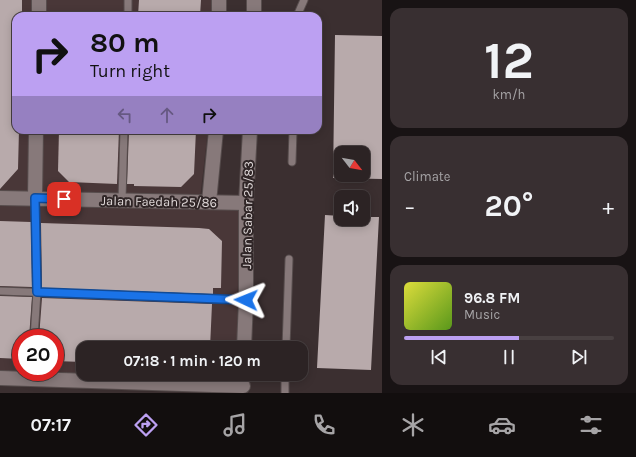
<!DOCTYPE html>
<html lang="en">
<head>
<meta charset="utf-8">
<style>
  :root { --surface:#2c2324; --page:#382f31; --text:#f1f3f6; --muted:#a6a4a6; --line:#484041; --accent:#bca0f2 }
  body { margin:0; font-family:Karla,sans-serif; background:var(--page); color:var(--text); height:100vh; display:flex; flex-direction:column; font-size:15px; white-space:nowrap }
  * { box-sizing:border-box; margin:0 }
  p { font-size:13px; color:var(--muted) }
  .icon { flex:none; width:22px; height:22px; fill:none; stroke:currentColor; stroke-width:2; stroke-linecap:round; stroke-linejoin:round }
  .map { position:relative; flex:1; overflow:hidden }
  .sheet { display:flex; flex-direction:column; gap:8px; padding:8px; background:#181314; width:254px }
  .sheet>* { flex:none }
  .banner { position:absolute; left:12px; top:12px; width:310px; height:122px; border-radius:12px; box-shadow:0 2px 10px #0003,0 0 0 1px var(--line); background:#bca0f2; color:#111; overflow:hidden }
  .needle { width:26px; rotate:121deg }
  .controls { position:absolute; left:334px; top:146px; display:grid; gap:8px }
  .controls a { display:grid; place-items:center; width:36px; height:36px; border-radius:8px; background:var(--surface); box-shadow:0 2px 10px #0003,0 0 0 1px var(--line); font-size:20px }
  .speed { position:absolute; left:12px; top:329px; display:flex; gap:8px; font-size:20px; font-weight:700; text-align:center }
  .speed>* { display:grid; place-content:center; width:52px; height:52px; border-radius:50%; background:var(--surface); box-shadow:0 2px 10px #0003,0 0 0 1px var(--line); line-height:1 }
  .speed .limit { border:6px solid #d22; background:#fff; color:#111 }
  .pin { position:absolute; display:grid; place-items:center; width:34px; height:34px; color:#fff; margin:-17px; border-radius:8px; box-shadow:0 2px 6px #0006 }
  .me { position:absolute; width:44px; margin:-22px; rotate:272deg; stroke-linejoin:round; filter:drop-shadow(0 0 3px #0008) }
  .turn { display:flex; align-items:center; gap:14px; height:84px; padding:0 12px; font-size:18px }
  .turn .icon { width:52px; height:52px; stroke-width:2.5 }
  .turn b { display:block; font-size:28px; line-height:34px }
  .lanes { display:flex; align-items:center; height:38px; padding:0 12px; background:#0003; justify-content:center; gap:20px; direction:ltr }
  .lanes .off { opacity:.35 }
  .big { font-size:30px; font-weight:700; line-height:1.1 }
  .sheet .widget { flex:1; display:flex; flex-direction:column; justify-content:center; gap:6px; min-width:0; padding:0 14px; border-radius:12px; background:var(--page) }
  .sheet .dial { align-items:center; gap:0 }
  .dial b { font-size:52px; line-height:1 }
  .song { display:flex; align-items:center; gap:12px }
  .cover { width:48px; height:48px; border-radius:6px; background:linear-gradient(135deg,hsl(60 70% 55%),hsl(90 70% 35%)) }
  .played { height:4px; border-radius:2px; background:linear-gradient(90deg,var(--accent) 55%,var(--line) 55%) }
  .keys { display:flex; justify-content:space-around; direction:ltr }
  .heat { display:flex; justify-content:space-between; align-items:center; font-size:22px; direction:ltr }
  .trip { position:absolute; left:76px; top:341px; width:232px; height:40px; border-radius:12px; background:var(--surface); box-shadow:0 2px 10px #0003,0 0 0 1px var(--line); font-weight:700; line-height:40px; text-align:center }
  .dock { display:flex; height:64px; justify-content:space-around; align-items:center; background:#120e0e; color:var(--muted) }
  .dock .icon { width:28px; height:28px }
  .dock .on { color:var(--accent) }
  .dock b { font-size:18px; color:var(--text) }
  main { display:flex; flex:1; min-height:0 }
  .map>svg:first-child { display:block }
  .built { fill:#493738; fill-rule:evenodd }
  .building { fill:#b8aaab; fill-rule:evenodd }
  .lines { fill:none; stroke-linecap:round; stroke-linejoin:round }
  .lane-casing { stroke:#574d4d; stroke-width:9 }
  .street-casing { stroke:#574d4d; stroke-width:16 }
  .lane { stroke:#87797a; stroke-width:7 }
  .street { stroke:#87797a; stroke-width:14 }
  .route-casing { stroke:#114b97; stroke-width:10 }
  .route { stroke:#1a73e8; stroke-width:7 }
  .labels { text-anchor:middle; stroke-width:4; stroke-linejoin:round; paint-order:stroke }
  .street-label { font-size:13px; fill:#ded7d7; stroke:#302627 }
</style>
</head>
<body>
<main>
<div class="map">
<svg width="382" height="393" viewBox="0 0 382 393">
  <rect width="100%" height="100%" fill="#3b2f30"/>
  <path class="built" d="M0 0H211V16H16V130H208L199 207 239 211 237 348H83V374H236V379L0 372ZM21 338H55V372H21Z"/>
  <g class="building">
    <path d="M0 0H22V16H16V130H19L18 169 0 189Z"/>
    <path d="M139 0H201L200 16H138Z"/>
    <path d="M335 35 382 36V179L333 178ZM341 153H363V175H341Z"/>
    <path d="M59 130H119L117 184 69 182 58 171Z"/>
    <path d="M129 130H196L194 174 181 187 134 186V184H127Z"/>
    <path d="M325 215 341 216V219H363V217H379L371 370 317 368Z"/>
    <path d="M0 221 31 222 32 287 0 286Z"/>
    <path d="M41 223 199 228 209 229 222 241 221 288H213V294L42 288Z"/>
    <path d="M0 296 32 297 29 338H21V359L0 358Z"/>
    <path d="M42 298 212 304 210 348H83V362L55 361V338H39Z"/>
  </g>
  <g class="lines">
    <g class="lane-casing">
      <g id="lane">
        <path d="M128 16V0"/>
        <path d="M297 16 304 0"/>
        <path d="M292 162 293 130"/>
        <path d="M122 200 124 130"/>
        <path d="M0 291 246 300"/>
        <path d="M34 338 37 292 35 198"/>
        <path d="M286 348 289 259"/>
        <path d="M285 393V374"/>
      </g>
    </g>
    <g class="street-casing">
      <g id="street">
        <path d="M219 0V16"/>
        <path d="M39 16V0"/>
        <path d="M254 16V0"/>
        <path d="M0 198 246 203"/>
        <path d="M35 198 36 130"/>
        <path d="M209 202 216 130"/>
        <path d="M244 348 246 300V203L250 130"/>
        <path d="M0 378 243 386"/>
      </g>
    </g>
    <use href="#lane" class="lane"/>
    <use href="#street" class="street"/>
  </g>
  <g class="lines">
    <g class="route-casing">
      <path id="route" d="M64 199 35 198 37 292 246 300"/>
    </g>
    <use href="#route" class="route"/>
  </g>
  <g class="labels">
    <g class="street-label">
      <text transform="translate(159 201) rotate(1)" y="5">Jalan Faedah 25/86</text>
      <text transform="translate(247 215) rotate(-89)" y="5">Jalan Sabar 25/83</text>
    </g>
  </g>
</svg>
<div class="controls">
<a><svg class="needle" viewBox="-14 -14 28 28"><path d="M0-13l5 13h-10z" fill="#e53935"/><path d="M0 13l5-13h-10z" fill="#a6a4a6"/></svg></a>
<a><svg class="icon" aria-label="sound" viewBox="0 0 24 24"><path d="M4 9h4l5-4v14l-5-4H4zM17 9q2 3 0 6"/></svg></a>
</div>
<div class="speed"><div class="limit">20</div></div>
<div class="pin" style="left:64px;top:199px;background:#d93025"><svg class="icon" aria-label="arrive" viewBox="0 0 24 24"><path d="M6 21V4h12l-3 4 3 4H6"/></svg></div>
<svg class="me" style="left:246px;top:300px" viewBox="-20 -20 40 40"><path d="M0-17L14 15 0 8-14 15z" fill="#1a73e8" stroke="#fff" stroke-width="4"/></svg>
<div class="trip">07:18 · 1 min · 120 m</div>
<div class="banner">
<div class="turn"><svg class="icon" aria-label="right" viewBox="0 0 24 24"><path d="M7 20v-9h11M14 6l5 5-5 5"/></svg><div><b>80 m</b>Turn right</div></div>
<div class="lanes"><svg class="icon off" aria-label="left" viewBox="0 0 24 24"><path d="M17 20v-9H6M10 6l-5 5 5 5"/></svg><svg class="icon off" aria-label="ahead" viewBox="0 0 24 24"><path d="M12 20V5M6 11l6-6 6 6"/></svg><svg class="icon" aria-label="right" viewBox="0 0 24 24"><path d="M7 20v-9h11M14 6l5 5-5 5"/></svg></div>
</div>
</div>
<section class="sheet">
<div class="widget dial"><b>12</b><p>km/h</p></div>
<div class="widget"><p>Climate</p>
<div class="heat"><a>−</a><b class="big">20°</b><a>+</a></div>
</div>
<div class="widget">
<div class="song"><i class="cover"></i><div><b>96.8 FM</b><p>Music</p></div></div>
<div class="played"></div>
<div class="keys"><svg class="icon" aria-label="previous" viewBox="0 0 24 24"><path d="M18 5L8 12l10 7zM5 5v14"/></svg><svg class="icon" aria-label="pause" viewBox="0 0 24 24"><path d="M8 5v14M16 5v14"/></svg><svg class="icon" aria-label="next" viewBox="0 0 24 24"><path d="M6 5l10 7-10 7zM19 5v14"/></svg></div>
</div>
</section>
</main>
<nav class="dock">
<b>07:17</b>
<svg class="icon on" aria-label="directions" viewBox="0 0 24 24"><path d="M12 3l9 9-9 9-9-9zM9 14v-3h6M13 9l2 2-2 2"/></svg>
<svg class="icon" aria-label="music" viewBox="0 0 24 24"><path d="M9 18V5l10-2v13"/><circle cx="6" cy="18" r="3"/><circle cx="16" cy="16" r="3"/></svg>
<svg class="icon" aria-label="phone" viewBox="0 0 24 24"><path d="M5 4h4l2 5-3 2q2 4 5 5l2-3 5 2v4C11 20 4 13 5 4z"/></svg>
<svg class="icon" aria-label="climate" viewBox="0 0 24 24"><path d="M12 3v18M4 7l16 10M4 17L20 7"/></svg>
<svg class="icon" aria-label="car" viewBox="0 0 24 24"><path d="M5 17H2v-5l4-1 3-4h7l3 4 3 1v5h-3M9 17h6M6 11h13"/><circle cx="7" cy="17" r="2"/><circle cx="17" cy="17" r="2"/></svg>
<svg class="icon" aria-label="filters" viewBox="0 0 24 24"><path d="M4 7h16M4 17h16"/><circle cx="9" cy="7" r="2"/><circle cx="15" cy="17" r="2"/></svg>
</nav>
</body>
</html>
